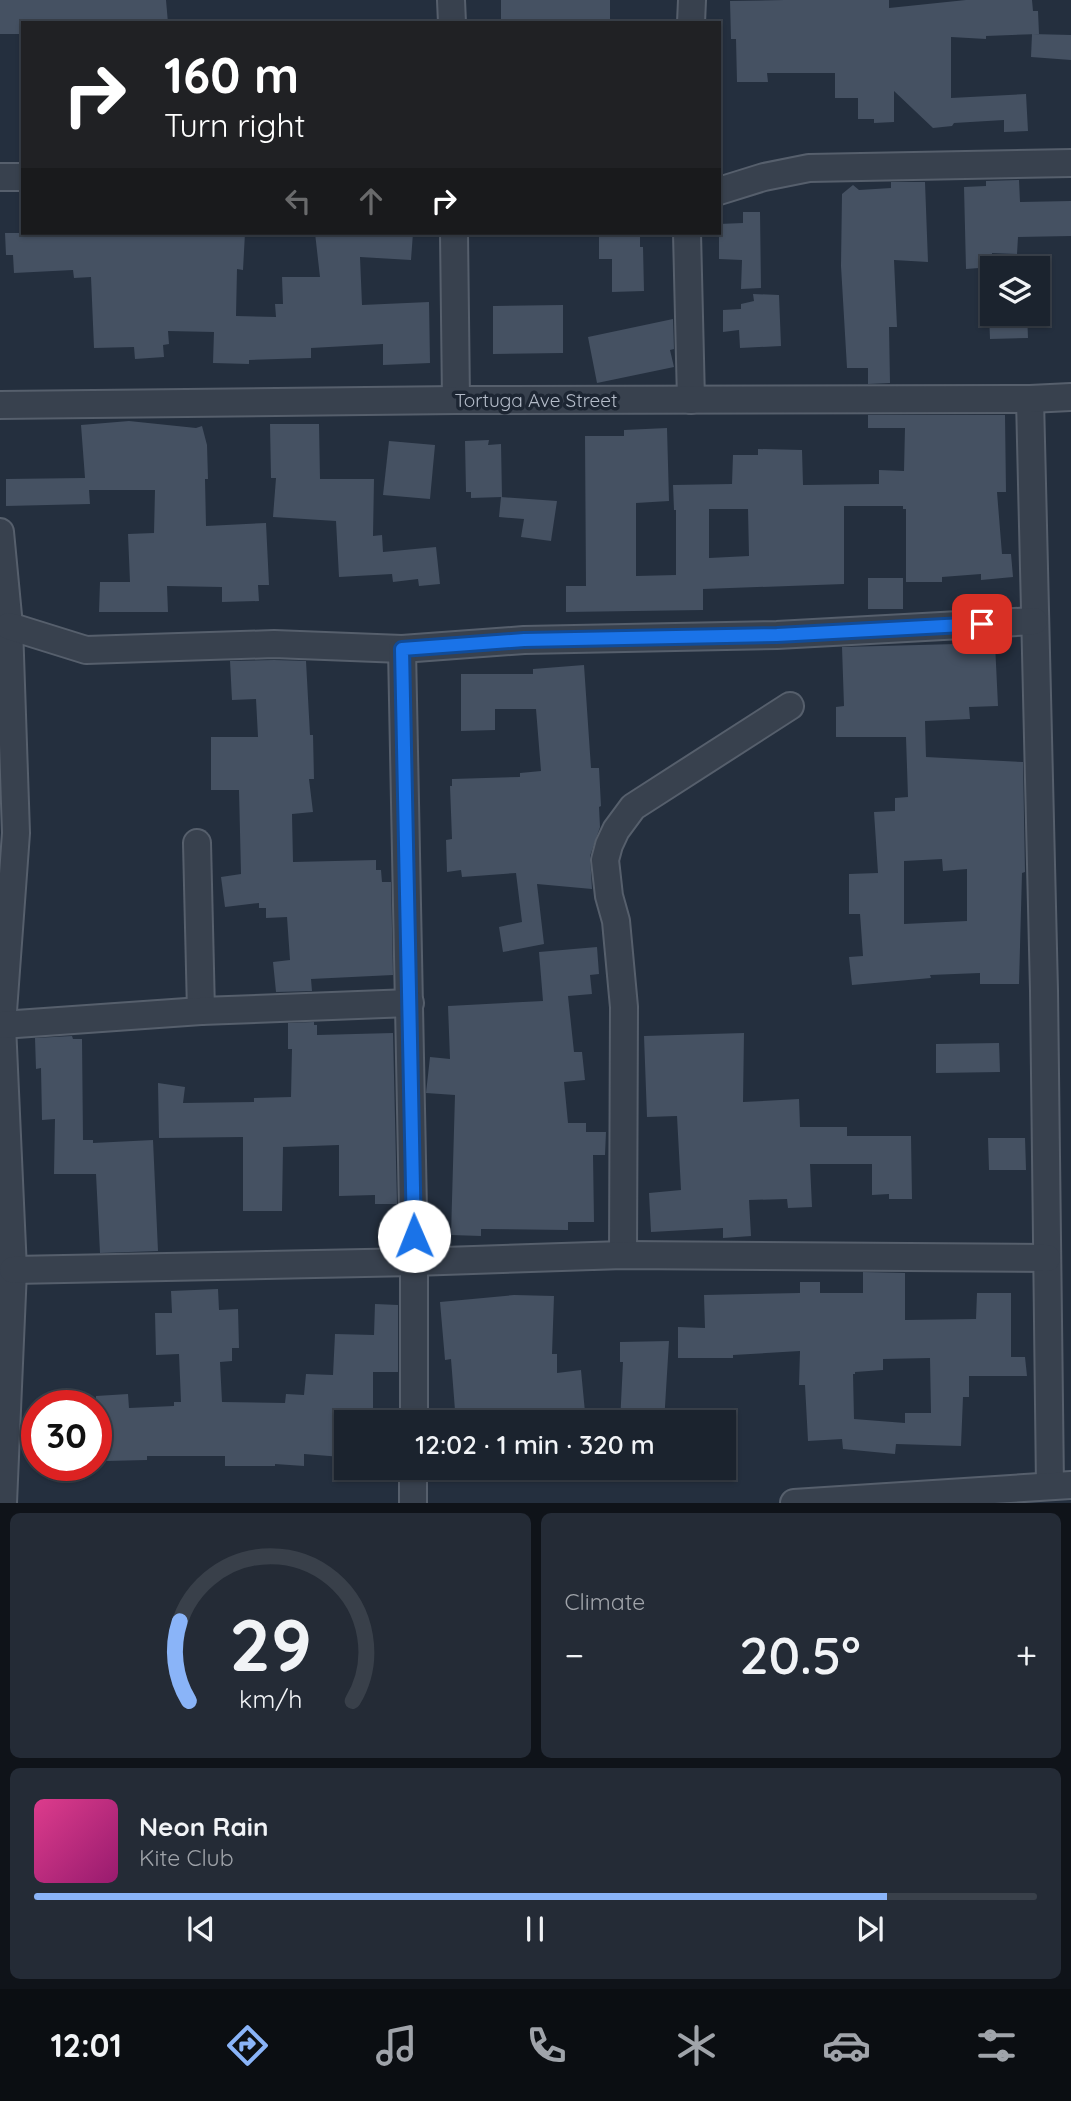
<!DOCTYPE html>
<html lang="en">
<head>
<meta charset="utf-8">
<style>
  :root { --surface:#1b232e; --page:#242b36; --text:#f1f3f6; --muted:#a0a4aa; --line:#39404a; --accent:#8ab4f8 }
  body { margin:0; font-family:Quicksand,sans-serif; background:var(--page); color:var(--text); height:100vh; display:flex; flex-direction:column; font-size:26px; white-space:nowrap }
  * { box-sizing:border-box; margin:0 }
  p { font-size:23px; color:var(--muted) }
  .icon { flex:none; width:38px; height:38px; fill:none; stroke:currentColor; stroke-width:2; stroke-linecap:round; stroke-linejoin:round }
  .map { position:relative; height:1503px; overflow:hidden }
  .details { display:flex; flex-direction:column; gap:10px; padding:10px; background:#0f1319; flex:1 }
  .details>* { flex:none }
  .hud { position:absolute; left:21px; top:21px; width:700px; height:214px; border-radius:0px; box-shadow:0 2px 5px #0004,0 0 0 2px var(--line); background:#202124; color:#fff; overflow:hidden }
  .fabs { position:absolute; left:980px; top:256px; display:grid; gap:14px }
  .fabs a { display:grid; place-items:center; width:70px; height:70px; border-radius:0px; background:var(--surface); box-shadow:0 2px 5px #0004,0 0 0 2px var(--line); font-size:35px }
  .speed { position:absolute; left:21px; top:1390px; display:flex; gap:14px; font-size:35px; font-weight:700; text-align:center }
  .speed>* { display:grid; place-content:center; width:91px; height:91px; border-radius:50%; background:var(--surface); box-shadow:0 2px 5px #0004,0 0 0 2px var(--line); line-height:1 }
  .speed .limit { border:10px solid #d22; background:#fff; color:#111 }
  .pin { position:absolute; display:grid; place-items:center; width:60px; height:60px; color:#fff; margin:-30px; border-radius:14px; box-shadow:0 4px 10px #0006 }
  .me { position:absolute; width:77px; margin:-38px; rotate:359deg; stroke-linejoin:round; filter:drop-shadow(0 0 5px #0008) }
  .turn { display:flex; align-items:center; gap:24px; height:147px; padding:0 28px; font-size:32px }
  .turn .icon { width:91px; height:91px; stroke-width:2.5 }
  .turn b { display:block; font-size:49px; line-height:60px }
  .lanes { display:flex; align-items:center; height:66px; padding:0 28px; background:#0003; justify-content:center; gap:35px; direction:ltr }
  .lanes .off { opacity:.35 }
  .big { font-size:52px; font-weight:600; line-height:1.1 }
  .details .widget { flex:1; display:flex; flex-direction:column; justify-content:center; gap:10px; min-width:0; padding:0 24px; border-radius:10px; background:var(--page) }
  .details .dial { align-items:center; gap:0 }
  .dial svg { height:182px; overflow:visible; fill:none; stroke:var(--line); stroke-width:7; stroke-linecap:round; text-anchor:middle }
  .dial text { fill:var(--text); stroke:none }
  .song { display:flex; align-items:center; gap:21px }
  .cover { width:84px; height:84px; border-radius:10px; background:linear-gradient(135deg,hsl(330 70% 55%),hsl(320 70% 35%)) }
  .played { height:7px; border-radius:4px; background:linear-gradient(90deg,var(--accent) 85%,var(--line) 85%) }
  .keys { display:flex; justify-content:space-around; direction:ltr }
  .heat { display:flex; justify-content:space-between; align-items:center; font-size:38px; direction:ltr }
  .details .tiles { flex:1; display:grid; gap:10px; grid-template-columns:1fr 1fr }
  .widget:last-child { grid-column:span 2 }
  .trip { position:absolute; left:334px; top:1410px; width:402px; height:70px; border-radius:0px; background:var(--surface); box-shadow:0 2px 5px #0004,0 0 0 2px var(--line); font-weight:600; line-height:70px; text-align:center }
  .tabs { display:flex; height:112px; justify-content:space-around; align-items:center; background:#0b0e12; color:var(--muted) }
  .tabs .icon { width:49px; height:49px }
  .tabs .active { color:var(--accent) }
  .tabs b { font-size:32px; color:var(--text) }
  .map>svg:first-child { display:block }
  .building { fill:#455162; fill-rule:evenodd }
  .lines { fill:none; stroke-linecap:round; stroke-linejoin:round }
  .minor-casing { stroke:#565f6c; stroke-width:30 }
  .minor { stroke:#38414e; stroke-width:26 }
  .route-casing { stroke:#114b97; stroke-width:18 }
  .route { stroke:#1a73e8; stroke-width:12 }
  .labels { text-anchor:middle; stroke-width:7; stroke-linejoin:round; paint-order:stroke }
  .street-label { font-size:19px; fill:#b4bcc9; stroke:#1d2633 }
</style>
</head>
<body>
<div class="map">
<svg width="1071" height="1503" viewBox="0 0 1071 1503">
  <rect width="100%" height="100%" fill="#242f3e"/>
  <g class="building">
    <path d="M0 0H166L168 23H23V34H0Z"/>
    <rect x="501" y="0" width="109" height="23"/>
    <path d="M785 0H889V8L966 0H1032L1033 11H1038L1039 34 986 36V39L951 37V98L1026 94 1028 131 1004 132V120L954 123 952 126 933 128 894 91V122L874 123V119H858V98H835V73H767L768 82H737L736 39H731L730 1Z"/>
    <path d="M1032 34 1071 35V60L1031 57Z"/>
    <path d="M1019 180 1020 202 1071 201V236L1018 237 1017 254 992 253V267L966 269 964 187 986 186V181Z"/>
    <path d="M891 182H925L928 262 894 260 897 327H889L890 383 868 384V368H847L841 266 842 194 853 185 859 190 891 188Z"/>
    <path d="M743 212H760L761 288 741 289 742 260 719 259V224L743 223Z"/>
    <path d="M5 233H245L243 270 237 269 236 316 276 317 275 304H283L282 277H320L315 233H413L411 260 360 257 362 305 429 302 430 363 383 365V344L311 348V358L249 360V364L213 363 214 332 168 331 169 344 163 345 164 357 135 359 134 347 94 348 91 277 74 278 73 270 14 273 13 255H6Z"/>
    <path d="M640 236V247H643L644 291 612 292V259H599V237Z"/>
    <path d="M753 294 779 295 781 346 740 348 739 330 723 332V310L741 309V304L754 301Z"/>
    <path d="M563 305V353L493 354V306Z"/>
    <path d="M989 313H1027L1028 338 990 339Z"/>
    <path d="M673 319 674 349 670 350 674 367 597 383 588 337Z"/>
    <path d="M868 415H1005L1006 492H997L1002 554H1011L1013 577 981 580V574L942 577V582H906V509H903V506H844V584L703 589V610L566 612V586H586L585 436H624V430L667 428 669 501 636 503V576L676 575V510H674L673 485 732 484 733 455H758V449L802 450 803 485 879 484V470L904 471 905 428H868ZM709 509H748L749 556 709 558Z"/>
    <path d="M129 421 196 428 202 426 207 445 208 479H205L206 526 266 523 269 585H258L259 601 222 602V587L167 586 168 612H99L100 582H130L128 534 154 533 155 490H89L90 504 6 506V479L85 478 81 425Z"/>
    <path d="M270 424H319L320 479H374L373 536 382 535 383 552 436 547 440 584 419 586 418 579 393 582 392 574 339 577 336 521 273 517 276 478H271Z"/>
    <path d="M489 440 488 445 501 444 502 497 471 498V492H466L465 441Z"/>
    <path d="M389 441 435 445 430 499 383 495Z"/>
    <path d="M501 497 557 501 551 541 521 537 524 519 499 517Z"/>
    <rect x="868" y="578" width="35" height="31"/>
    <path d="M995 643 998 706 969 707 970 719 925 721 926 757 1023 762 1025 872 1022 873 1019 984H980V973L930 975 931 978 852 985 849 957 863 956 860 914H849V874L878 873 874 812 895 811V798L908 797 906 737H836V707L844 706 842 647ZM942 859 943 871 967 869V921L904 924V861Z"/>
    <path d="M274 660 306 661 310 735H313L314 779H309L313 812 292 814 293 862 376 860V870H381L382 882H391L393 975 311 979 312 991 276 992 273 962 290 960 287 917 266 918V908H259V903L225 907 221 877 241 874 239 790H211V737H258L256 699 232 700 230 661Z"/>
    <path d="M584 665 591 768H599L601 806 599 807 600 827 590 856 592 889 537 884 544 944 503 952 499 927 522 922 516 873 462 877 461 870 447 872 446 840 452 839 450 786H452V779L520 777V773L541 771 536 709H495V730L461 731V674H533V669Z"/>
    <path d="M597 947 599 974 590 975 592 994 568 996 574 1052H582L585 1080 564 1082 568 1123H586V1132H606L605 1155H593L594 1222H568V1230L481 1229V1236L451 1235 455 1095 426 1093 430 1057 450 1059 448 1006 543 1001 539 952Z"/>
    <path d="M314 1022V1025H317V1035L393 1033 397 1204H375V1195L339 1196V1145L283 1147 282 1211H243V1137L159 1138 158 1083 185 1087 183 1103 254 1102V1098L291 1097 292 1049H288V1023Z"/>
    <path d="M744 1033 743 1102 799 1099 800 1127H847V1136H911L912 1199H889V1194L872 1195V1164H810L812 1207 788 1208 787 1199 749 1200 751 1236 723 1238V1228L651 1232 649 1193 681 1190 677 1116 647 1117 644 1036Z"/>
    <path d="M72 1036 73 1039H82L83 1140H93V1143L153 1140 158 1251 100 1253 96 1174H54L55 1119 42 1120 41 1068 36 1069 35 1038Z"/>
    <path d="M999 1043 1000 1072 936 1073V1044Z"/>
    <path d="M988 1138H1025L1026 1170H989Z"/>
    <path d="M863 1272 905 1273V1320L976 1319 977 1293H1011V1357H1025L1027 1376H969V1397H963L961 1446 896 1444 895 1454 843 1449 842 1439 808 1441 805 1385H799L800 1351 733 1355V1358H678V1327L705 1328 704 1295 800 1293V1282H820V1293H863ZM930 1358 931 1413H905V1423L854 1419 853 1374H855V1372L883 1370V1359Z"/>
    <path d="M218 1289 219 1310 238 1309 239 1348H232V1361L220 1362 222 1402 285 1403 286 1394 304 1395 306 1374 333 1375 335 1334 374 1335 375 1304 398 1305V1372H373V1423H345L342 1457 304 1454V1466L275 1464V1466H225V1456H147V1460L106 1461 105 1440H96V1396L128 1394 129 1408 174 1406V1402H181L179 1354 156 1355 155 1313H172L171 1291Z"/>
    <path d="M514 1295 554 1296 552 1354H557V1373L581 1370 585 1412 535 1419V1422L526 1423H456L451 1359 445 1360 440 1302Z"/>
    <path d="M669 1341 664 1423H620L623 1362H620V1342Z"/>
  </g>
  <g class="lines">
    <g class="minor-casing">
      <g id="minor">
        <path d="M451 0 452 23"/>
        <path d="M691 23 692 0"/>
        <path d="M0 177H23"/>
        <path d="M719 191 764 177 809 168 1071 163"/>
        <path d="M454 233 456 400"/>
        <path d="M687 233 691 400"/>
        <path d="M1030 399 1044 991 1050 1486"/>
        <path d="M0 405 456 400 1030 399 1071 397"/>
        <path d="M0 532 9 626 16 833 2 1025 13 1270 3 1503"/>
        <path d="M9 626 86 650 274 644 402 649 524 640 777 635 1034 621"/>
        <path d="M402 649 414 1262V1423"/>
        <path d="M197 843 201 1011"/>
        <path d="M2 1025 201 1011 410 1003"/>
        <path d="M623 1255 624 1007 616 921 609 896 605 860 609 845 616 830 633 807 790 706"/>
        <path d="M13 1270 414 1262 623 1255 1047 1258"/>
        <path d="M413 1503V1468"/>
        <path d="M794 1503 1071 1485"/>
      </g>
    </g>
    <use href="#minor" class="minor"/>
  </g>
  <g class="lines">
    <g class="route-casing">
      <path id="route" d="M414 1236 402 649 524 640 777 635 982 624"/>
    </g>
    <use href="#route" class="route"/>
  </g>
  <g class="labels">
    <g class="street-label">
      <text x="536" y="407">Tortuga Ave Street</text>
    </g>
  </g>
</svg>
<div class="fabs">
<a><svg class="icon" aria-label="layers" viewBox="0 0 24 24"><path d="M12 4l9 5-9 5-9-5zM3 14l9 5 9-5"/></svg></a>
</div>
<div class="speed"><div class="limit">30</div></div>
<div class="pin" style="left:982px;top:624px;background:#d93025"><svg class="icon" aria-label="arrive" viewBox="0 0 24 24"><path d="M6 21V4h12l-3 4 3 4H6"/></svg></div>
<svg class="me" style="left:414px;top:1236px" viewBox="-20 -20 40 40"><circle r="19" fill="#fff"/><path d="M0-13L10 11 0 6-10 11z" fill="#1a73e8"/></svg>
<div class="trip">12:02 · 1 min · 320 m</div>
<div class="hud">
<div class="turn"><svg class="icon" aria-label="right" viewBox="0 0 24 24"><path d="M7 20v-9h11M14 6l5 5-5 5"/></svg><div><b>160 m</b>Turn right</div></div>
<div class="lanes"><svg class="icon off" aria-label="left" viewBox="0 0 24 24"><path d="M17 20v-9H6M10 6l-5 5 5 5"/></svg><svg class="icon off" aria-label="ahead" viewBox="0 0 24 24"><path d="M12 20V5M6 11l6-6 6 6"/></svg><svg class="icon" aria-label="right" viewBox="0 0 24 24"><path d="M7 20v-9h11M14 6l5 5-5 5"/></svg></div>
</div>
</div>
<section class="details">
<div class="tiles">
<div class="widget dial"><svg viewBox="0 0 100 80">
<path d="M14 69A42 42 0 1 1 86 69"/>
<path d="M14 69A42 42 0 0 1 10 34" stroke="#8ab4f8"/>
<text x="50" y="56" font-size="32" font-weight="700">29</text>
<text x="50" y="72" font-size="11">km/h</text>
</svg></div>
<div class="widget"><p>Climate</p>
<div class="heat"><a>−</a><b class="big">20.5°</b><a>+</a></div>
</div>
<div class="widget">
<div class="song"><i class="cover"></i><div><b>Neon Rain</b><p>Kite Club</p></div></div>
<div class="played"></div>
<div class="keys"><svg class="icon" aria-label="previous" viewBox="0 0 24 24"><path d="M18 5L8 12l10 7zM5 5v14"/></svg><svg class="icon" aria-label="pause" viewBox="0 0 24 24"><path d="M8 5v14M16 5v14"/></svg><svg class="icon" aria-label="next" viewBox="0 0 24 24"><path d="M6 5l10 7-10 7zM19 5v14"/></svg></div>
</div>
</div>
</section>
<nav class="tabs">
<b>12:01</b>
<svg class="icon active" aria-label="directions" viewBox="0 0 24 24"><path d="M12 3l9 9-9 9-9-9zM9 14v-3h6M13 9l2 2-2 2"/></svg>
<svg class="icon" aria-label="music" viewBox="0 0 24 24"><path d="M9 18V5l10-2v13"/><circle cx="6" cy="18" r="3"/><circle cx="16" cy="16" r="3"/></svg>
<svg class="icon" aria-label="phone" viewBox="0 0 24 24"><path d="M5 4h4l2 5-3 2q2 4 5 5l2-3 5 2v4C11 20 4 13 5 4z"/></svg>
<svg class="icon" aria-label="climate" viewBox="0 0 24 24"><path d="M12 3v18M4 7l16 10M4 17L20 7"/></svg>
<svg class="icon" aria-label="car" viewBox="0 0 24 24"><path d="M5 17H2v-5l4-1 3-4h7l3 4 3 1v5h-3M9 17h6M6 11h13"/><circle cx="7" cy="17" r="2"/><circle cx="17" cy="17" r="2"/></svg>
<svg class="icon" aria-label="filters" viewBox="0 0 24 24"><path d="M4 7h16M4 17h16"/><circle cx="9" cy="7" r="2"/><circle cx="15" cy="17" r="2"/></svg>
</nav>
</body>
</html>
